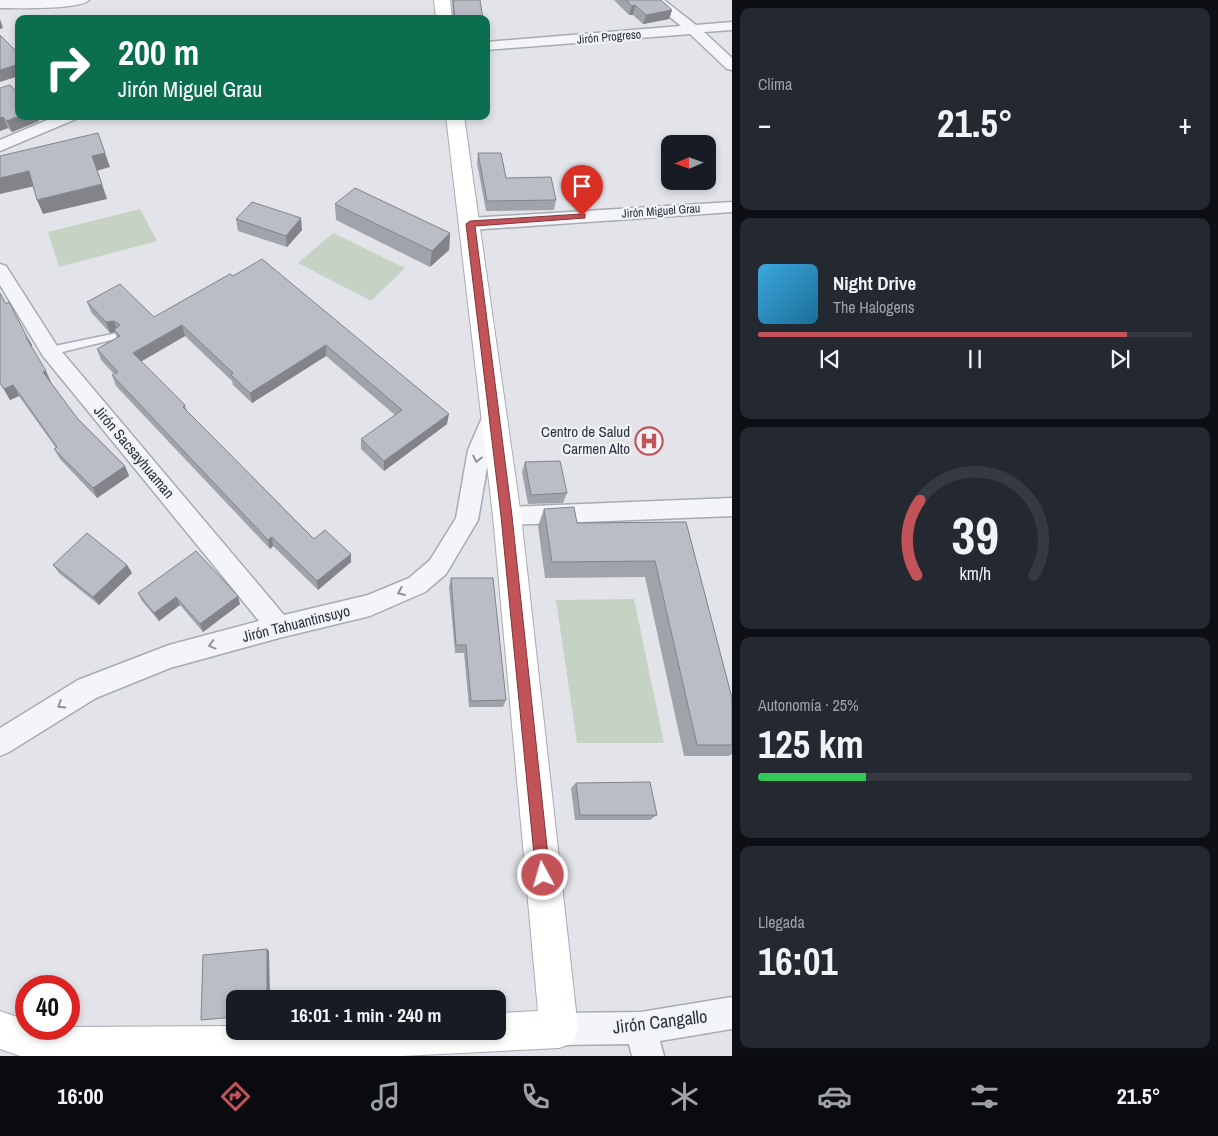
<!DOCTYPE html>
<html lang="es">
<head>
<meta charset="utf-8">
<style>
  :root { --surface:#171b24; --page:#242831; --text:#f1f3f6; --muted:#9ea1a6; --line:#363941; --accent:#c25359 }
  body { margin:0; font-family:"Archivo Narrow",sans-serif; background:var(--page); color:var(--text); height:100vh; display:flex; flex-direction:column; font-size:19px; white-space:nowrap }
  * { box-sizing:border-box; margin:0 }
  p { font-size:16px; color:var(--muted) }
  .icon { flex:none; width:28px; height:28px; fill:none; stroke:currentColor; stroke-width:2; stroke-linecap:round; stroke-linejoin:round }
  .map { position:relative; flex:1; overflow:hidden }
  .drawer { display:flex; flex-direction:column; gap:8px; padding:8px; background:#0d0f14; width:486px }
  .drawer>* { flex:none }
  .guide { position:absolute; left:15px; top:15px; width:475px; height:105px; border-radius:10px; box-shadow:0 2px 8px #0003; background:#0b6e4f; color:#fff; overflow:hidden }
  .needle { width:32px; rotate:268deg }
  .controls { position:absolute; left:661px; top:135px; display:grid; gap:10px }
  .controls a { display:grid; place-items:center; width:55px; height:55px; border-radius:10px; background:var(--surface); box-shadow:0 2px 8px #0003; font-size:25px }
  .speed { position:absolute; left:15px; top:975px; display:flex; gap:10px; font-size:25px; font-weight:700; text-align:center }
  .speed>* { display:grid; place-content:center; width:65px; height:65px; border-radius:50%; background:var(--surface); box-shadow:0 2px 8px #0003; line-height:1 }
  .speed .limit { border:8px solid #d22; background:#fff; color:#111 }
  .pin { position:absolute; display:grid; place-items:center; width:42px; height:42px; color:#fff; margin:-51px -21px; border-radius:50% 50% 50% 0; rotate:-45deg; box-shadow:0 0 5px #0007 }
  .pin .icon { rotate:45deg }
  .me { position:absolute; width:55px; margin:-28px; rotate:354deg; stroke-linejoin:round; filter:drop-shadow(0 0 4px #0008) }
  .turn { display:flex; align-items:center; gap:18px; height:105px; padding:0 20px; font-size:22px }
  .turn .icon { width:65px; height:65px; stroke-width:2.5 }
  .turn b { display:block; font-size:35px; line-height:42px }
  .big { font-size:38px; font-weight:700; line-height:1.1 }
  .drawer .tile { flex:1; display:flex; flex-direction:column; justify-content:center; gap:8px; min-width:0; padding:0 18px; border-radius:10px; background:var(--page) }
  .drawer .dial { align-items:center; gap:0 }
  .dial svg { height:130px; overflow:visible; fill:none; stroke:var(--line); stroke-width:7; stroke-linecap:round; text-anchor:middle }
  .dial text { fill:var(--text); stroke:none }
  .song { display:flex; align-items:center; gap:15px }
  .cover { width:60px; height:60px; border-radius:8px; background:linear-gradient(135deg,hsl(200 70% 55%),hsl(200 70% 35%)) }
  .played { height:5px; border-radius:2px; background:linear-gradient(90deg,var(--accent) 85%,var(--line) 85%) }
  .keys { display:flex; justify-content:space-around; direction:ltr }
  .heat { display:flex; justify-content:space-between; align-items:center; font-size:28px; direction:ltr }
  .charge { height:8px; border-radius:4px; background:linear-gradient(90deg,#34c759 25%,var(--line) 0) }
  .trip { position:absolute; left:226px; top:990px; width:280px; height:50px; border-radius:10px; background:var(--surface); box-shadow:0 2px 8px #0003; font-weight:700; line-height:50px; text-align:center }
  .tabs { display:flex; height:80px; justify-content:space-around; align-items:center; background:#090b0e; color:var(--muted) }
  .tabs .icon { width:35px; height:35px }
  .tabs .selected { color:var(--accent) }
  .tabs b { font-size:22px; color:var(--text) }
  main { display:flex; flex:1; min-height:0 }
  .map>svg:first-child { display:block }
  .green { fill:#c6d2c4 }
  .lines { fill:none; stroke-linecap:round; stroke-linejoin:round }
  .lane-casing { stroke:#a7abb3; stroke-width:3 }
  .street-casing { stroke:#a7abb3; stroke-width:3 }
  .secondary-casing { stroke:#a7abb3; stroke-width:2 }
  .lane { fill:#f4f5f8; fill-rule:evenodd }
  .street { fill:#f4f5f8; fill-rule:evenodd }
  .secondary { fill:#fff; fill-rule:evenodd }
  .wall { fill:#a0a3a9 }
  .shaded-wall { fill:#82848a }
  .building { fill:#babdc5; stroke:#82848a }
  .oneway { stroke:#90939c }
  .route { fill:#c25359; stroke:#7e363a }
  .labels { text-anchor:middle; stroke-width:4.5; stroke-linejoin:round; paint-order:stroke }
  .far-street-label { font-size:12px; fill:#2b313f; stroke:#f1f3f7 }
  .poi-label { font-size:15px; fill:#2b313f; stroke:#f1f3f7; text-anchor:end }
  .street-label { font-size:15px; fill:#2b313f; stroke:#f1f3f7 }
  .near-street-label { font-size:18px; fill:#2b313f; stroke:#f1f3f7 }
</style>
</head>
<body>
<main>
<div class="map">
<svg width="732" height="1056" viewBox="0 0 732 1056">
  <rect width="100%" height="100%" fill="#e2e4e9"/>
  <g class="green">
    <path d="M140 209 157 241 59 267 48 232Z"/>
    <path d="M333 233 405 268 371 301 298 263Z"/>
    <path d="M634 599 664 743H577L556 600Z"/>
  </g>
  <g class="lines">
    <g class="lane-casing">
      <path id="lane" d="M117 333 122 336 120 338 50 355 45 351 50 347Z"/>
    </g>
    <g class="street-casing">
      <g id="street">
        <path d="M0 0H89C80 10 15 8 0 8Z"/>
        <path d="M649 0H664L696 25 732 22V30L704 32 732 58V70L727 69 690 34 486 50V42L681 26Z"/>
        <path d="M57 116H78L76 119 0 151V140Z"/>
        <path d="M732 202V212L470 230 464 228 461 224 464 220 470 218Z"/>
        <path d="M0 264 6 266 57 346 284 615 368 595 409 578 430 560 456 518 468 450 484 413 487 407 494 405 501 407 504 413 490 450 478 520 446 574 425 592 370 616 279 638 170 668 96 698 9 752 0 756V728L78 680 169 645 259 621 43 356 0 285Z"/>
        <path d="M732 498V516L507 525 499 523 496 516 499 509 507 507Z"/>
        <path d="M732 997V1029L660 1041 664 1056H632L629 1044 559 1045 548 1040 543 1029 548 1018 559 1013 641 1012Z"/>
      </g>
    </g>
    <g class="secondary-casing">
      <g id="secondary">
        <path d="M434 0H450L452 19H436Z"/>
        <path d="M446 116H464L521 516 578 1029 573 1043 559 1048 402 1056H20L0 1049V1011L26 1020V1029H69V1027L235 1026V1031H498V1013L538 1011 493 516Z"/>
      </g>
    </g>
    <use href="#lane" class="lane"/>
    <use href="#street" class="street"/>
    <use href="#secondary" class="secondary"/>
  </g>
  <g class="wall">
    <path d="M452 0H480L483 19H453Z"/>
    <path d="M614 0H661L672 10 669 19 643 24 633 15H629Z"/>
    <path d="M0 88 39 121 12 132 8 128 0 131Z"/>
    <path d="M478 153 506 178 556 200 554 210 486 211 477 163Z"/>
    <path d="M335 204 450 233 449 250 430 267 336 220Z"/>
    <path d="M236 219 302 230 287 247 238 231Z"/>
    <path d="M230 274 447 424 384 471 361 449V439L395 415 326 356 252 403 233 385 232 381 185 336 141 361 185 405 187 411 314 539 351 554V562L318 590 273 546 270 549 116 386 112 375 114 374 101 360 97 349 117 338 115 332 110 333 91 312 87 302 154 317Z"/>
    <path d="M6 304 26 335 32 345V348L51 382H50L77 418 125 466 129 476 97 498 60 459 54 449 56 448 19 396 10 400 0 383Z"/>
    <path d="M525 462 567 493 563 503 528 504 522 472Z"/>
    <path d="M544 509 577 523 686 522 732 698V754L729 756H684L645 577 545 578 538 526Z"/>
    <path d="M53 565H127L132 573 99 605 59 573Z"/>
    <path d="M451 578 506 700 503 707H469L464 653H455L449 587Z"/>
    <path d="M138 593 240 604 203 632 180 605 159 621 142 601Z"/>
    <path d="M576 783 657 815 650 820H575L571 788Z"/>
  </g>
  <g class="shaded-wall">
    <path d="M635 5 633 15H629L632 6Z"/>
    <path d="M672 10 669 19 643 24 646 15Z"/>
    <path d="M0 19 3 28 0 29Z"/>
    <path d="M19 64V76L0 82V70Z"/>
    <path d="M19 116H37L39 121 12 132 7 121Z"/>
    <path d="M3 117 8 128 0 131V118Z"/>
    <path d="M105 153 110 167 96 171 92 156Z"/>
    <path d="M29 171 35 186 0 194V178Z"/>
    <path d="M102 184 107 199 43 214 37 200Z"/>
    <path d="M301 218 302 230 287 247 286 236Z"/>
    <path d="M450 233 449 250 430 267 432 251Z"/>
    <path d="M114 321 118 331 114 330 115 332 110 333 106 322Z"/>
    <path d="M182 325 185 336 137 364 133 353Z"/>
    <path d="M26 335 32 345V350L27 339Z"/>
    <path d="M326 345V356L252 403 250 393Z"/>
    <path d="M46 371 51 382 49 383 43 372Z"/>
    <path d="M13 385 19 396 10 400 4 389Z"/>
    <path d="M449 414 447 424 384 471V461Z"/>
    <path d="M125 466 129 476 97 498 93 488Z"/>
    <path d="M272 537 273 546 270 549 268 540Z"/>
    <path d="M351 554V562L318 590 317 581Z"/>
    <path d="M127 565 132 573 99 605 93 597Z"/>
    <path d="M238 596 240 604 203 632 200 624Z"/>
    <path d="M176 597 180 605 159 621 154 613Z"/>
    <path d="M267 949 269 951 270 999H267Z"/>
  </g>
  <g class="building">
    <path d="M453 0H480L483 19H455Z"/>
    <path d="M626 0H661L672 10 646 15 635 5 632 6Z"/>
    <path d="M0 35 19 54V64L0 70Z"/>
    <path d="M10 85 19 94V116L7 121 3 117 0 118V88Z"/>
    <path d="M98 133 105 153 92 156 102 184 37 200 29 171 0 178V156Z"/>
    <path d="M478 153H501L506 178 551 177 556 200 487 201Z"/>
    <path d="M355 188 450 233 432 251 335 204Z"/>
    <path d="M252 202 301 218 286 236 236 219Z"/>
    <path d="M262 259 449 414 384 461 361 439 402 410 326 345 250 393 231 375 233 373 182 325 133 353 185 405 183 407 314 539 325 530 351 554 317 581 272 537 268 540 112 375 118 372 97 349 120 336 114 330 120 325 114 321 106 322 87 302 120 284 154 317 230 274 233 276Z"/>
    <path d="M0 293 6 304 9 302 26 335 27 339 46 371 43 372 77 418 125 466 93 488 54 449 57 447 13 385 4 389 0 383Z"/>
    <path d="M560 461 567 493 531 495 525 462Z"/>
    <path d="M574 507 577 523 686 522 732 698V745H697L655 561 552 562 544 509Z"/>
    <path d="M87 533 127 565 93 597 53 565Z"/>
    <path d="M196 551 238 596 200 624 176 597 154 613 138 593Z"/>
    <path d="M451 578H493L506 700 471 701 466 645H456Z"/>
    <path d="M650 782 657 815H580L576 783Z"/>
    <path d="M267 949V999H235V1017L201 1020 203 955Z"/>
  </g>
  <defs><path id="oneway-chevron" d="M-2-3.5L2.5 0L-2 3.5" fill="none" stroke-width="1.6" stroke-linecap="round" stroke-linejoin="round" transform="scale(1.25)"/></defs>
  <g class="oneway">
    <use href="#oneway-chevron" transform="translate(477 459) rotate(102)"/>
    <use href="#oneway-chevron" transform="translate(401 592) rotate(157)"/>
    <use href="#oneway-chevron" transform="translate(212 645) rotate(165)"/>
    <use href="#oneway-chevron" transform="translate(61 705) rotate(148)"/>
  </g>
  <path class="route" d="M582 214H585V218L475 226 512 516 550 875 548 880 543 882 538 880 536 875 501 516 466 224 470 221Z"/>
  <defs>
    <g id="hospital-ring" transform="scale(1.4375)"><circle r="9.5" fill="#f1f3f7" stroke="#c25359" stroke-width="1.5"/><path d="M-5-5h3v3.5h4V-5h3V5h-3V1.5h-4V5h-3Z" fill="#c25359"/></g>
  </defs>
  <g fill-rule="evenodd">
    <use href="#hospital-ring" x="649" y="441"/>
  </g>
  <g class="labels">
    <g class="far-street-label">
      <text transform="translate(609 37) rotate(-5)" y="4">Jirón Progreso</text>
      <text transform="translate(661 211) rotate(-4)" y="4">Jirón Miguel Grau</text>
    </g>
    <g class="poi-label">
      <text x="630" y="437">Centro de Salud<tspan x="630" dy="17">Carmen Alto</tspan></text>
    </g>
    <g class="street-label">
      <text transform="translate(134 452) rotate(50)" y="5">Jirón Sacsayhuaman</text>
      <text transform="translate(296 624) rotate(-14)" y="5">Jirón Tahuantinsuyo</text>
    </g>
    <g class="near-street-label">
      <text transform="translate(660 1022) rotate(-7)" y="6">Jirón Cangallo</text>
    </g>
  </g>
</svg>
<div class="controls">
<a><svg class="needle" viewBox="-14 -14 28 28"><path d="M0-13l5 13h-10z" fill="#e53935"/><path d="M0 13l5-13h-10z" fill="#9ea1a6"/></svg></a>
</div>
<div class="speed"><div class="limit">40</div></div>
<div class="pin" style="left:582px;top:216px;background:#d93025"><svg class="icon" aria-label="arrive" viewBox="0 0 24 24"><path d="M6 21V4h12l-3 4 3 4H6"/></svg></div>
<svg class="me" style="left:543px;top:875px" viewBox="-20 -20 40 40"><circle r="17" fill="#c25359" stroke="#fff" stroke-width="3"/><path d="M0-11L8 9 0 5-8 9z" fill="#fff"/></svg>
<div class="trip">16:01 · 1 min · 240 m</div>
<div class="guide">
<div class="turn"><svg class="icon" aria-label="right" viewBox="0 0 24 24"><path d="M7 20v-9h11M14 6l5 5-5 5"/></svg><div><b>200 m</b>Jirón Miguel Grau</div></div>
</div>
</div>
<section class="drawer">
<div class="tile"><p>Clima</p>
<div class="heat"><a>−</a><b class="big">21.5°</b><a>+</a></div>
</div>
<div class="tile">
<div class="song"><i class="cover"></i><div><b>Night Drive</b><p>The Halogens</p></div></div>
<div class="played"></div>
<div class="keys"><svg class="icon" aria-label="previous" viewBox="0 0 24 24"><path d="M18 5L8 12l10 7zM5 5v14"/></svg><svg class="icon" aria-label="pause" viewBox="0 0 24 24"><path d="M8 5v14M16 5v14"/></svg><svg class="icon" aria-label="next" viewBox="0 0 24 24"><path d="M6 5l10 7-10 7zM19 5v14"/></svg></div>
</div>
<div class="tile dial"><svg viewBox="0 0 100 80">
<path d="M14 69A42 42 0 1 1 86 69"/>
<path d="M14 69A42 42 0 0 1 16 23" stroke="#c25359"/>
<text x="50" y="56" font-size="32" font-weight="700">39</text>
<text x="50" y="72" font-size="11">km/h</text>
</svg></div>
<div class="tile"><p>Autonomía · 25%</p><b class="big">125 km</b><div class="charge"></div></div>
<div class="tile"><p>Llegada</p><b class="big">16:01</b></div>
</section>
</main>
<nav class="tabs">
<b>16:00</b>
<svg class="icon selected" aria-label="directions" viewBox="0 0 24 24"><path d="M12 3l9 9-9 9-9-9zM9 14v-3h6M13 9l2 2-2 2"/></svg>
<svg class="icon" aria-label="music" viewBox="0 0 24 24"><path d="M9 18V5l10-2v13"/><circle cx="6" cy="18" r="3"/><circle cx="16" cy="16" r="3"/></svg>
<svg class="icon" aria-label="phone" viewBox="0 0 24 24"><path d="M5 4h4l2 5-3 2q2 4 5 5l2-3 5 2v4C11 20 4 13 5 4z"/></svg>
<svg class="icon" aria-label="climate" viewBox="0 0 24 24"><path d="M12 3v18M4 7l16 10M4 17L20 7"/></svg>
<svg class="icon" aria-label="car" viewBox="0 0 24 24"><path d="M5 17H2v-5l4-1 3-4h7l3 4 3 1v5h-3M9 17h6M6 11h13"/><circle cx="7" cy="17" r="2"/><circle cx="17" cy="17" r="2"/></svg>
<svg class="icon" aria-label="filters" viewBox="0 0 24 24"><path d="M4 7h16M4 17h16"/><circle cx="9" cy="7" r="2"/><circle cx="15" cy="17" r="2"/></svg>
<b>21.5°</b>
</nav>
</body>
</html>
